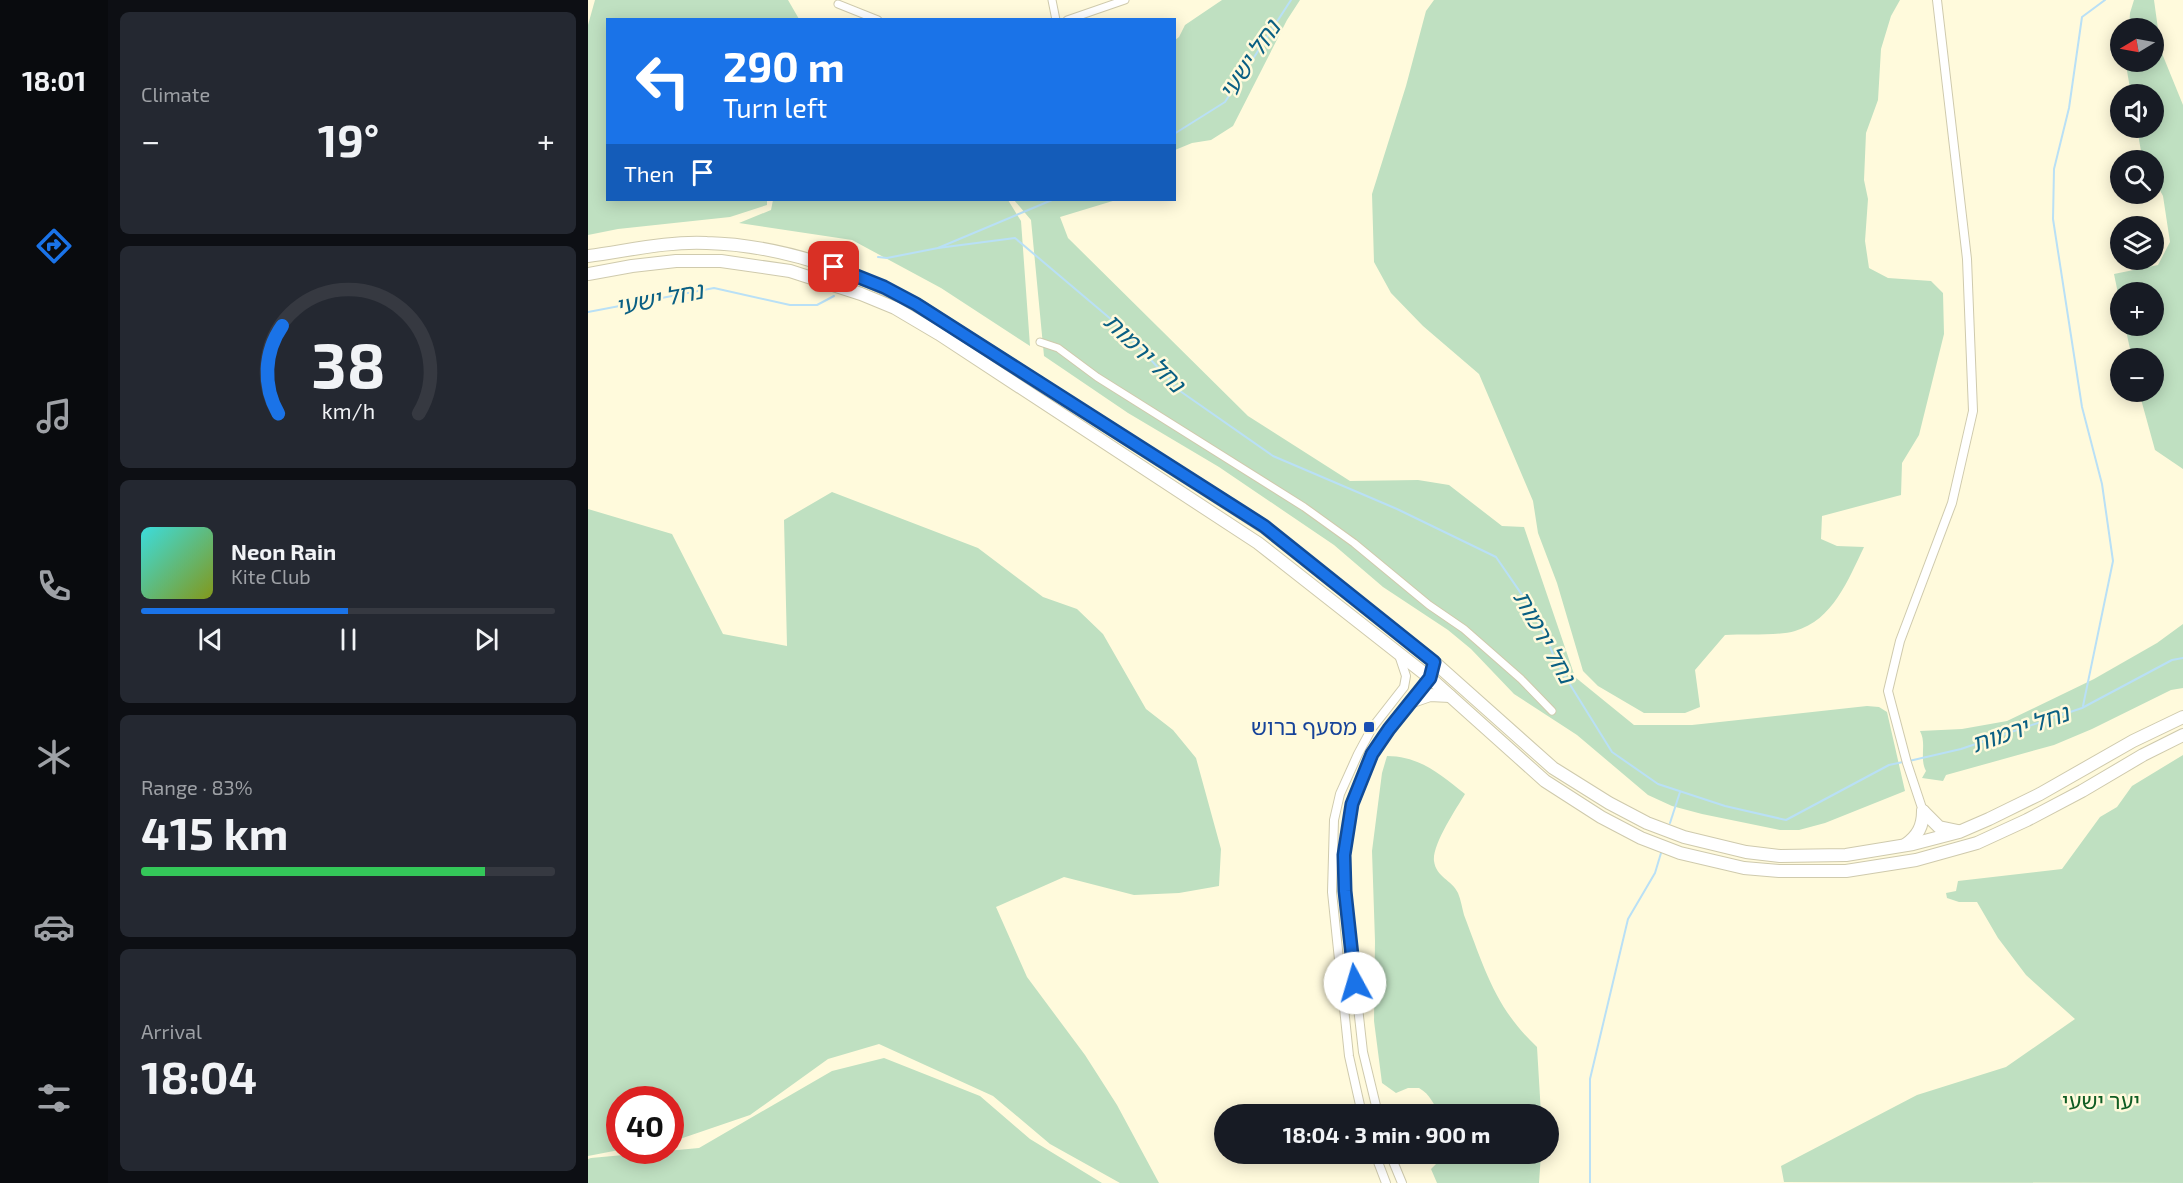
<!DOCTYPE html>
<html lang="en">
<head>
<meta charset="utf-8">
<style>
  :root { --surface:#171b24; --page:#242831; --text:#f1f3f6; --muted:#9ea1a6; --line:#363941; --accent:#1a73e8 }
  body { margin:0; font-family:"Exo 2","Noto Sans Hebrew",sans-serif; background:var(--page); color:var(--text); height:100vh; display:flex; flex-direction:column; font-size:22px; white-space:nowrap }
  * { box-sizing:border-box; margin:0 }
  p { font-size:20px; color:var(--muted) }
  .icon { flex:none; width:33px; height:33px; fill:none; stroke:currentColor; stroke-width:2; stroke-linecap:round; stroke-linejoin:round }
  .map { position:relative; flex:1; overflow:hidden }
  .details { display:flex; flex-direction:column; gap:12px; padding:12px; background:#0d0f14; width:480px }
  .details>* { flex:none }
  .top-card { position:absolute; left:18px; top:18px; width:570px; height:183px; border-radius:0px; box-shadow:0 3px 15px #0003; background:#1a73e8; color:#fff; overflow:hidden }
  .needle { width:39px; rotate:260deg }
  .fabs { position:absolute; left:1522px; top:18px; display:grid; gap:12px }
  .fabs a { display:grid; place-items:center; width:54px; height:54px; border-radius:50%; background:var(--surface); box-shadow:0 3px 15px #0003; font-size:30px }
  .speed { position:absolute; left:18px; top:1086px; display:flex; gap:12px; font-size:30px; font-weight:700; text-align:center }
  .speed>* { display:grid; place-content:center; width:78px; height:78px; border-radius:50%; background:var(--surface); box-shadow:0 3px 15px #0003; line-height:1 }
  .speed .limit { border:9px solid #d22; background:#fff; color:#111 }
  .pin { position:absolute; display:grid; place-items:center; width:51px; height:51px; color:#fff; margin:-26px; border-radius:12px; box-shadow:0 3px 9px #0006 }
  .me { position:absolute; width:66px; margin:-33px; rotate:354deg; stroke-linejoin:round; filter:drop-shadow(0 0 4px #0008) }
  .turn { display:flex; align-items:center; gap:21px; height:126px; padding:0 18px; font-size:27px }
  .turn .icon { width:78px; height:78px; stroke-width:2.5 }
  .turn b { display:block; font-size:42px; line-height:51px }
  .then { display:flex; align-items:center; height:57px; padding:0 18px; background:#0003; gap:12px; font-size:22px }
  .big { font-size:45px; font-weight:700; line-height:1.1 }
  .details .card { flex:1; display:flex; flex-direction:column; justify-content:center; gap:9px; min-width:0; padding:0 21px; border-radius:9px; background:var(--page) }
  .details .dial { align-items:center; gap:0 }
  .dial svg { height:156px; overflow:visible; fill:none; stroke:var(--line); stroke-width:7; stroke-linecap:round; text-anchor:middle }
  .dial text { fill:var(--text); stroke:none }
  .song { display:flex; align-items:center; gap:18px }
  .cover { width:72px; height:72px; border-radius:9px; background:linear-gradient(135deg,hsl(180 70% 55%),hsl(70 70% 35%)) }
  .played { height:6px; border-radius:3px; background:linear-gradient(90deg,var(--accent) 50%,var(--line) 50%) }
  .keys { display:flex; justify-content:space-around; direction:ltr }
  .heat { display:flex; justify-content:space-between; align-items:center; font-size:33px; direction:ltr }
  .charge { height:9px; border-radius:4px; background:linear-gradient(90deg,#34c759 83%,var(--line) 0) }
  .trip { position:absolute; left:626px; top:1104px; width:345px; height:60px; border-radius:30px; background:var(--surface); box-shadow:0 3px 15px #0003; font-weight:700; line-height:60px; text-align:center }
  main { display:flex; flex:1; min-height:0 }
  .menu { display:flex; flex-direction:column; width:108px; justify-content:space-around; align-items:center; background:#090b0e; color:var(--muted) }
  .menu .icon { width:42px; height:42px }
  .menu .on { color:var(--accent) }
  .menu b { font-size:27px; color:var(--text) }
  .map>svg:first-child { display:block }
  .green { fill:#bfe0c1 }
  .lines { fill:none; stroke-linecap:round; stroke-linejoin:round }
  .stream { stroke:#b9e0f6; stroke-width:2 }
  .minor-casing { stroke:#cfcaad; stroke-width:9 }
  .tertiary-casing { stroke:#cfcaad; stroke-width:10 }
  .trunk-casing { stroke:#cfcaad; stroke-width:14 }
  .minor { stroke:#fff; stroke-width:7 }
  .tertiary { stroke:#fff; stroke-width:8 }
  .trunk { stroke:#fff; stroke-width:12 }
  .route-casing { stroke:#114b97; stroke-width:15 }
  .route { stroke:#1a73e8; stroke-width:10 }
  .transit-dot { fill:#1a4fb4; stroke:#fffadc; stroke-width:2 }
  .labels { text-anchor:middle; stroke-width:5; stroke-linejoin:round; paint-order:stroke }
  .transit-label { font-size:22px; fill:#164399; stroke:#fffadc; text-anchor:end }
  .park-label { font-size:22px; fill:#105d23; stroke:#fffadc }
  .water-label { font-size:24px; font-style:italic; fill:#0a5f83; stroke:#fffadc }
</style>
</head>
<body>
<main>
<nav class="menu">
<b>18:01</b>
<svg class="icon on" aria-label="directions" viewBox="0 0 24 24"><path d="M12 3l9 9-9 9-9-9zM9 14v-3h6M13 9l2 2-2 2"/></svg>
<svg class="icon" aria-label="music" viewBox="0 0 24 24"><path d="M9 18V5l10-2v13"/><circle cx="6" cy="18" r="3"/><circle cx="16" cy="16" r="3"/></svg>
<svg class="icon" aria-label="phone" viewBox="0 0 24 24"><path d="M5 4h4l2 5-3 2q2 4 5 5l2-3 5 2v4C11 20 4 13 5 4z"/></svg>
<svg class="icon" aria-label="climate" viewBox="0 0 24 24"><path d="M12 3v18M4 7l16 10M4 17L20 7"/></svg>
<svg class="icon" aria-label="car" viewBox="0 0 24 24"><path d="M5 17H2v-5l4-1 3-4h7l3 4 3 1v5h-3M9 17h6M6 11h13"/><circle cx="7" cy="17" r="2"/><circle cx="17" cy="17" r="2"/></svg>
<svg class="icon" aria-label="filters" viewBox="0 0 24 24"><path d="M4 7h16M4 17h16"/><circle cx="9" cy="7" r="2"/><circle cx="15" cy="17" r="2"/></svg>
</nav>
<section class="details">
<div class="card"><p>Climate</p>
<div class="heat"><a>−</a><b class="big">19°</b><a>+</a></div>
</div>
<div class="card dial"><svg viewBox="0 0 100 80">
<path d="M14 69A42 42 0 1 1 86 69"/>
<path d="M14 69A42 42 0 0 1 16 24" stroke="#1a73e8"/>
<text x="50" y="56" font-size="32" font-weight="700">38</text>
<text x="50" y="72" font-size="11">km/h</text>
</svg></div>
<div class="card">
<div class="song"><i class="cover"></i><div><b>Neon Rain</b><p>Kite Club</p></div></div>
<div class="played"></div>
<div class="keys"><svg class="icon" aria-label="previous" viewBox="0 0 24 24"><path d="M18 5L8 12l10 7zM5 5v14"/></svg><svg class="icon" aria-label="pause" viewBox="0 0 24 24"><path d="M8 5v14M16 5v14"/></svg><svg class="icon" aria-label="next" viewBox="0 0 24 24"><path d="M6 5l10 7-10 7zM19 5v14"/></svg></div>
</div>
<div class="card"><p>Range · 83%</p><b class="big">415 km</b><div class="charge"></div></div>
<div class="card"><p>Arrival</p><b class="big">18:04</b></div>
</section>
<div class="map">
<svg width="1595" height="1183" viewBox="0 0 1595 1183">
  <rect width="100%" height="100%" fill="#fffadc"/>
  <g class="green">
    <path d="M7 0H200L211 19 20 20V200H179V205L142 217 30 229 0 235V25Z"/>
    <path d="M634 0H712L699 20 645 126 623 140 604 143 587 150V40L591 37 597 25Z"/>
    <path d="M846 0H1312L1303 16 1293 49 1290 100 1278 133 1276 180 1280 199 1277 241 1281 268 1300 278 1343 281 1355 293 1356 334 1331 435 1314 463 1313 495 1234 516 1233 539 1249 546 1276 547C1260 580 1245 620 1207 631 1191 636 1155 634 1137 635L1107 670 1112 707 1097 713H1056L1010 686 995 671 969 583 950 533 945 501 891 374 835 326 803 293 786 262 784 194 818 86 838 11Z"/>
    <path d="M1546 0H1566L1573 51 1595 105V469L1567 450 1551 392H1566V358H1544L1537 326H1566V292H1533V308L1526 274 1570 265 1582 242 1575 196 1566 179V160H1556L1554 157 1549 128H1566V94H1543L1538 65V62H1566V28H1541L1542 13Z"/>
    <path d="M185 200H420L433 221 442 346 353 288 264 240 151 223 183 210Z"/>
    <path d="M426 200H528L472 217 480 238 660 416 762 481 830 480 861 485 914 526 936 527 987 677 1046 725H1104L1279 706 1291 707 1299 712 1317 791 1237 823 1211 830H1192L1114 814 1084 806 1060 795 989 735 926 694 883 649 860 630 795 587 746 545 631 467 540 413 456 356 443 220Z"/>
    <path d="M244 492 390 548 455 597 489 609 515 634 558 709 585 730 608 758 633 849 631 886 591 893 546 895 476 877 408 907 439 977 497 1055 529 1105 571 1183H532L462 1144 405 1096 291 1044 240 1059 162 1115 83 1142 82 1100H32L31 1150 0 1156V509L84 534 135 634 199 646 196 520Z"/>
    <path d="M1595 624V688L1583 690 1504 729 1466 745 1358 775 1355 781 1334 778 1338 771C1331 758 1339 744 1332 731L1374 729 1419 721 1506 679 1569 643Z"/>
    <path d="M1595 755V1183L1196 1182 1193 1166 1329 1095 1418 1067 1487 1019 1438 975 1410 938 1389 902H1371L1359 898 1358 893 1368 891 1370 881 1474 869 1512 817 1529 807 1544 786Z"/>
    <path d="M799 756C831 756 852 774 877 794 868 809 844 845 846 861 848 877 864 880 870 893 873 900 874 908 876 915 896 967 907 1008 949 1047L953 1114H852C845 1104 843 1095 831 1088H820L808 1093 794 1083 786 1021 787 941 784 851 794 773Z"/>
    <path d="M296 1058 392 1096 442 1139 514 1183H0V1159L3 1158 111 1148 244 1071Z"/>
    <path d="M855 1154H953L951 1183H849L843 1169 854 1158Z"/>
  </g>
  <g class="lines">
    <g class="stream">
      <path d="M586 134 637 102 703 0"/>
      <path d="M350 248 427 238 531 326 592 391 685 456 809 509 908 557 941 605 959 639 968 662 1024 752 1070 784 1137 806 1198 820 1301 765 1315 762"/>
      <path d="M290 257 299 258 350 248 464 200"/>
      <path d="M0 312 126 288 202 305H229L246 296"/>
      <path d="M1495 706 1525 561 1514 484 1494 407 1465 219 1466 169 1481 108 1494 17 1517 0"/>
      <path d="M1321 761 1373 749 1494 708 1584 660 1595 658"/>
      <path d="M1082 823 1092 792"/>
      <path d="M1002 1183V1079L1040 919 1067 873 1073 853"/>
    </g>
    <g class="minor-casing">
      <g id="minor">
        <path d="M464 0 468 20"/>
        <path d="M250 4 290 20"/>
        <path d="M479 20 537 0"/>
        <path d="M452 342 470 348 509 377 716 507 766 543 841 605 876 629 933 679 964 711"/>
      </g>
    </g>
    <g class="tertiary-casing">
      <g id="tertiary">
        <path d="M1335 811 1319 763 1300 691 1312 641 1364 503 1385 411 1379 259 1349 0"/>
        <path d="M774 1114 761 1056 744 892 746 820 752 794 770 754 784 728 816 687 818 676 811 655"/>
        <path d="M790 1114 775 1052 757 891 756 855 759 828 764 804 784 754 801 729 842 678 846 662"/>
        <path d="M787 1154 798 1183"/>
        <path d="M802 1154 814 1183"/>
      </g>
    </g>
    <g class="trunk-casing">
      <g id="trunk">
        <path d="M0 256C39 251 79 241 119 243 193 245 263 270 328 304L676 527 846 662 965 768 1021 803 1059 823 1096 837 1158 852 1192 856 1258 855 1325 844 1371 832 1401 819 1452 794 1545 741 1595 717"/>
        <path d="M0 274 44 266 88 261H133L202 271 273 294 307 308 351 334 670 543 842 678 957 781 1013 817 1053 838 1092 853 1156 868 1191 871H1258L1328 860 1389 843 1439 820 1494 791 1555 755 1595 735"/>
        <path d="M822 702 842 695 862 696"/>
        <path d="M1335 811 1351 827 1370 831"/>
        <path d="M1317 845C1330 836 1335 826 1335 811"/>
      </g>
    </g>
    <use href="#minor" class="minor"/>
    <use href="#tertiary" class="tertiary"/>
    <use href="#trunk" class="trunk"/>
  </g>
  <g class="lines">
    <g class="route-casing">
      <path id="route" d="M246 267 296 287 328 304 676 526 846 662 842 678 801 729 784 754 764 804 756 855 757 891 767 983"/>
    </g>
    <use href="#route" class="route"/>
  </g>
  <rect class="transit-dot" x="775" y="721" width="12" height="12" rx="3"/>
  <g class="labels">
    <g class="transit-label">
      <text x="769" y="735">מסעף ברוש</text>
    </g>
    <g class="park-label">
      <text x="1513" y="1109">יער ישעי</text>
    </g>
    <g class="water-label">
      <text transform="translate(662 60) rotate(-56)" y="8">נחל ישעי</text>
      <text transform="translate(71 299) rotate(-11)" y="8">נחל ישעי</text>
      <text transform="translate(556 353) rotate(44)" y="8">נחל ירמות</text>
      <text transform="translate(956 637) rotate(61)" y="8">נחל ירמות</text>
      <text transform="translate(1432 729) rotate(-19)" y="8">נחל ירמות</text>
    </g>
  </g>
</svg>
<div class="fabs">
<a><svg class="needle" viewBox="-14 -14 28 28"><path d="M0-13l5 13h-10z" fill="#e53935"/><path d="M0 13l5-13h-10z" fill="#9ea1a6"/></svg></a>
<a><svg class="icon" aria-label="sound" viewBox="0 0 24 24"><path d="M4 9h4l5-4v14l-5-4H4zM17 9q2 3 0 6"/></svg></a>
<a><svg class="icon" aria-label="search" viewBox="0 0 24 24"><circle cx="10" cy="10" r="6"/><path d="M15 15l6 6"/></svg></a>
<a><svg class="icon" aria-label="layers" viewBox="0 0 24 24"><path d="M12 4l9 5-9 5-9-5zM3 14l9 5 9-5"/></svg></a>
<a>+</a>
<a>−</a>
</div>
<div class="speed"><div class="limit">40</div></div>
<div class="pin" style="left:246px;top:267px;background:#d93025"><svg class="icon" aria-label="arrive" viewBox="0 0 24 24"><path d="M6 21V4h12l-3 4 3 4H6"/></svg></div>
<svg class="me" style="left:767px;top:983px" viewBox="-20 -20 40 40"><circle r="19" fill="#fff"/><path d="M0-13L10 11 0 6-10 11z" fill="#1a73e8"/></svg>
<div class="trip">18:04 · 3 min · 900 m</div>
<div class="top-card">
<div class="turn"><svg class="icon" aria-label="left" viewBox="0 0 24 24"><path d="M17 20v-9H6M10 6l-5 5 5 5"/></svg><div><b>290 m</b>Turn left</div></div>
<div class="then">Then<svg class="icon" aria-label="arrive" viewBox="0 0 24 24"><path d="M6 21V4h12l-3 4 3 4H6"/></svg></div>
</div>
</div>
</main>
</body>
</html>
